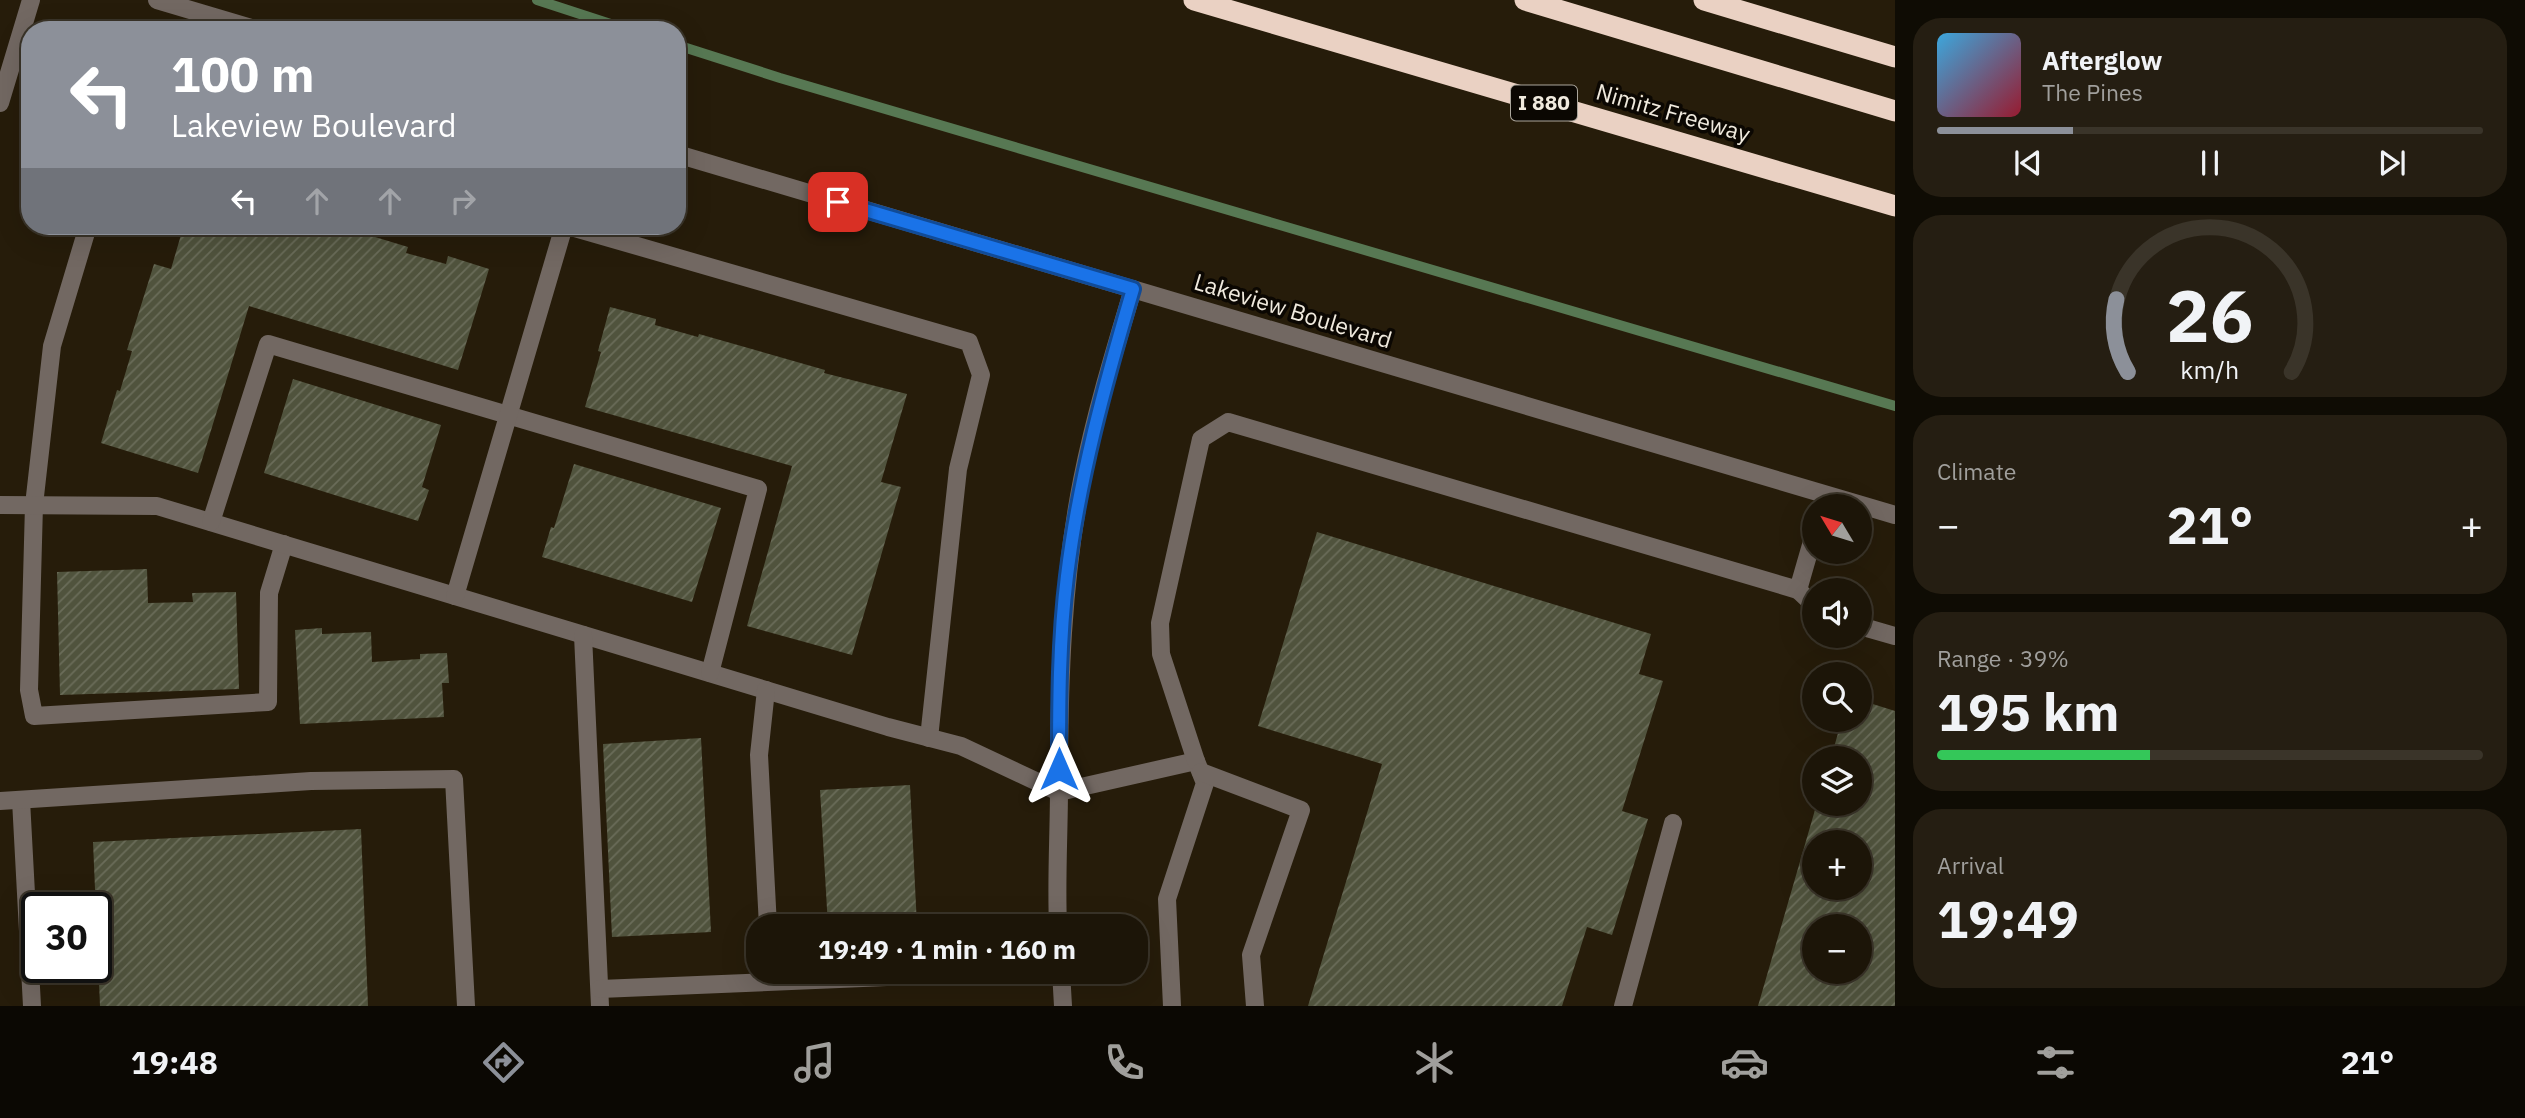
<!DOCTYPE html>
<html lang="en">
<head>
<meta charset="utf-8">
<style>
  :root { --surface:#1c1508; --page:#251e12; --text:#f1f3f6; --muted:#a09f9c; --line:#3a3429; --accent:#8c9099 }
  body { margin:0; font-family:"IBM Plex Sans",sans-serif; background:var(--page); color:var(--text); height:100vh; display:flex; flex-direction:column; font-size:26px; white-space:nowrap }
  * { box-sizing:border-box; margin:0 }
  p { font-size:23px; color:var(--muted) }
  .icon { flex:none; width:38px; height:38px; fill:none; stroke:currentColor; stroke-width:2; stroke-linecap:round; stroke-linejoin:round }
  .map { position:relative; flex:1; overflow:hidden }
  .sheet { display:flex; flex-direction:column; gap:18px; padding:18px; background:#0f0c04; width:630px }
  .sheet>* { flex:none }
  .guide { position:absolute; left:21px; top:21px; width:665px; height:214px; border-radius:28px; box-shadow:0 7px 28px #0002,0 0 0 2px var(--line); background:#8c9099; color:#fff; overflow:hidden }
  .needle { width:46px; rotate:308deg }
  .fabs { position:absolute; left:1802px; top:494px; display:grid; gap:14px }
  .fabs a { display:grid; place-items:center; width:70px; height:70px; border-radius:50%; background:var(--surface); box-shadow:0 7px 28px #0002,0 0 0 2px var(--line); font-size:35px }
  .speed { position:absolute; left:21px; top:892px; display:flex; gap:14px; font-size:35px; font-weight:700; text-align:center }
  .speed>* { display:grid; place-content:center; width:91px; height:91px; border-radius:50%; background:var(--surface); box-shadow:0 7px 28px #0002,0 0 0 2px var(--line); line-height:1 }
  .speed .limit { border:4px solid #111; border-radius:10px; background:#fff; color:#111 }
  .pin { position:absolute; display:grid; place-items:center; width:60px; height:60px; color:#fff; margin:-30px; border-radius:14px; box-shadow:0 4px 10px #0006 }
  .me { position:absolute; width:77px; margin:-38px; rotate:0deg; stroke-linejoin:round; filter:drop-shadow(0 0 5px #0008) }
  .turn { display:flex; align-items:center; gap:24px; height:147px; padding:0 35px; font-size:32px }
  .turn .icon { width:91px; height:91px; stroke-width:2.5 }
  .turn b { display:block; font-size:49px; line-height:60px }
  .lanes { display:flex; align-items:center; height:66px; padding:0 35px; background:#0003; justify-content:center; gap:35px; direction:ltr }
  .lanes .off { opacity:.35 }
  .big { font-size:52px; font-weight:800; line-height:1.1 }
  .sheet .card { flex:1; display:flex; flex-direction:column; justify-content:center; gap:10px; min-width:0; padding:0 24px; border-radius:28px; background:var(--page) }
  .sheet .dial { align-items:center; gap:0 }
  .dial svg { height:182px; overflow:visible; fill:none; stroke:var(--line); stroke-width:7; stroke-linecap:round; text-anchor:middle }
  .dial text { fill:var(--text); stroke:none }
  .song { display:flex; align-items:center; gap:21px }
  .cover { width:84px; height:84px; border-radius:10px; background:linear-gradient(135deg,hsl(200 70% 55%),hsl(350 70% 35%)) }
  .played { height:7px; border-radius:4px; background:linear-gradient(90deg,var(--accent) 25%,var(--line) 25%) }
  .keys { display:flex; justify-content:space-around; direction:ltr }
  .heat { display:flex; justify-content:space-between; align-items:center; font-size:38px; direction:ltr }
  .charge { height:10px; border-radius:5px; background:linear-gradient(90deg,#34c759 39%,var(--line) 0) }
  .trip { position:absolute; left:746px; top:914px; width:402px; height:70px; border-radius:28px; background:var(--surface); box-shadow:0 7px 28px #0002,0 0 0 2px var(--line); font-weight:800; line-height:70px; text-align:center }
  .tab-bar { display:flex; height:112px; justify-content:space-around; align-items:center; background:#0b0803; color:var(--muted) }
  .tab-bar .icon { width:49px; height:49px }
  .tab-bar .selected { color:var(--accent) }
  .tab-bar b { font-size:32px; color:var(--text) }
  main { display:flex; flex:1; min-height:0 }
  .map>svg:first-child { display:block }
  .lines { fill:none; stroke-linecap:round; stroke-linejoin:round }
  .stream { stroke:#577853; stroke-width:10 }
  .building { fill:url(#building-hatch); fill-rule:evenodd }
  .minor { stroke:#726862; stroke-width:18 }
  .highway { stroke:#ead1c3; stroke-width:21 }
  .route-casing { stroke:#114b97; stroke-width:18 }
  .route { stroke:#1a73e8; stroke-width:12 }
  .labels { text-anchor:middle; stroke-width:7; stroke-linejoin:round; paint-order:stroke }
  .shield { fill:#0b0702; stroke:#aba69c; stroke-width:2 }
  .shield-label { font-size:21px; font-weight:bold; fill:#f0eade }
  .street-label { font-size:23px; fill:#f0eade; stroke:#0b0702 }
</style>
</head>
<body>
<main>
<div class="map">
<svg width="1895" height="1006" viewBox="0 0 1895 1006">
  <defs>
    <pattern id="building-hatch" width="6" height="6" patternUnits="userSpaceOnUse" patternTransform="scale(1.75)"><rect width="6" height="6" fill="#50533d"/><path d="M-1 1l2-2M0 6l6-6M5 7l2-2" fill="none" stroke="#6a6c59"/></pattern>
  </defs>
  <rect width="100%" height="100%" fill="#261c0a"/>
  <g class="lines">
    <g class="stream">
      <path d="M537 0 629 30"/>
      <path d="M677 45 780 78 1895 406"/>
    </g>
  </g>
  <g class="building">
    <path d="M178 226H339L408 247 406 253 446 264 448 256 489 269 458 370 249 306 198 473 101 443 117 390 120 391 132 351 127 350 154 264 171 269 183 228Z"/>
    <path d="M610 307 656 319 655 325 698 337 699 334 825 370 824 373 907 394 881 482 901 487 852 655 747 626 792 466 585 407 601 352 598 351Z"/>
    <path d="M293 379 441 425 422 487 429 490 418 521 264 473Z"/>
    <path d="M574 464 721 508 692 602 542 557 551 527 554 528Z"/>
    <path d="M1317 532 1651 634 1639 674 1663 681 1622 811 1648 819 1612 935 1587 927 1562 1006H1308L1382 764 1258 726Z"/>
    <path d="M147 569 148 603 193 602 192 593 236 592 239 689 60 695 57 572Z"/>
    <path d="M322 628V634L371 632 372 662 420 659V654L447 653 449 683H442L444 717 300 724 295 630Z"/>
    <path d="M1860 700 1895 711V1006H1758L1817 803H1860V758H1831L1842 719H1860ZM1815 842H1860V887H1815ZM1815 926H1860V971H1815Z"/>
    <path d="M701 738 711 932 612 937 603 744Z"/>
    <path d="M910 785 917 926H828L820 790Z"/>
    <path d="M361 829 368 1006H100L93 842Z"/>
  </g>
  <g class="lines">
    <g class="minor">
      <path d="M157 0 258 30"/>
      <path d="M0 103 31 0"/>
      <path d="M677 154 1895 515"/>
      <path d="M88 226 52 346 34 505 29 690 34 716 268 702 269 593 284 544"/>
      <path d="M568 226 969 342 981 375 958 469 929 738"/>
      <path d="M0 505 157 506 888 727 961 746 1059 792 1196 761 1205 783 1167 899 1172 1006"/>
      <path d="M211 522 268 344 758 489 710 673"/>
      <path d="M1798 590 1815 606"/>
      <path d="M455 596 564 226"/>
      <path d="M1860 626 1895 636"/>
      <path d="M583 635 600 1006"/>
      <path d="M766 690 759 755 768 926"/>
      <path d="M1196 761 1161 654 1160 623 1201 439 1228 422 1798 590 1815 531"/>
      <path d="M1201 772 1301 810 1251 955 1255 1006"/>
      <path d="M21 800 32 1006"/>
      <path d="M0 801 311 781 454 779 466 1006"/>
      <path d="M1058 926C1056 879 1059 834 1059 787 1059 683 1062 582 1082 480 1095 415 1114 352 1133 289"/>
      <path d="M1061 971 1063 1006"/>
      <path d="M600 989 1032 971"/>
      <path d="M1623 1006 1673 823"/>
    </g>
    <g class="highway">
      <path d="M1194 0 1895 206"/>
      <path d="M1525 0 1895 111"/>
      <path d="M1704 0 1895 57"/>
    </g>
  </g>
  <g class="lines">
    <g class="route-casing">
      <path id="route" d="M838 202 1133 289C1105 384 1079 478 1067 576 1059 640 1059 704 1059 769"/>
    </g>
    <use href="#route" class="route"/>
  </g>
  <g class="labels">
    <rect class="shield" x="1511" y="85.5" width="66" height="35" rx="5"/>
    <g class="shield-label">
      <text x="1544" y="110">I 880</text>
    </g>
    <g class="street-label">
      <text transform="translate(1673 113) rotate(16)" y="8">Nimitz Freeway</text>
      <text transform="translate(1293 311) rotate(17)" y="8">Lakeview Boulevard</text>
    </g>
  </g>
</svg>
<div class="fabs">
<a><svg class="needle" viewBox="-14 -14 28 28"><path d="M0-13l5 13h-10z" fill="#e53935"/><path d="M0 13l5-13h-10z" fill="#a09f9c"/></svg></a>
<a><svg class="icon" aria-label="sound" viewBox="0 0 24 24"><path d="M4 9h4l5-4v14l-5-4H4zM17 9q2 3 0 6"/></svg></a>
<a><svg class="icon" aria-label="search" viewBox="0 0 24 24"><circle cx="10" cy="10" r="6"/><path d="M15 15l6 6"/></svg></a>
<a><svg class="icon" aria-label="layers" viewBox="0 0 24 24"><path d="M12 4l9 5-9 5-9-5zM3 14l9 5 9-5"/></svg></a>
<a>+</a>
<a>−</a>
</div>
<div class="speed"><div class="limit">30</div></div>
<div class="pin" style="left:838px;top:202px;background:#d93025"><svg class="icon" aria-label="arrive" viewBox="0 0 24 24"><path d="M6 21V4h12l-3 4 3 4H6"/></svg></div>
<svg class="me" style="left:1059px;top:769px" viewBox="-20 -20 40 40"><path d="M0-17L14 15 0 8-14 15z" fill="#1a73e8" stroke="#fff" stroke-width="4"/></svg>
<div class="trip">19:49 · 1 min · 160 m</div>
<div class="guide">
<div class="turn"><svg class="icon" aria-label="left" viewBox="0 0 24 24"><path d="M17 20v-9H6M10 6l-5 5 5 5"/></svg><div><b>100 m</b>Lakeview Boulevard</div></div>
<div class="lanes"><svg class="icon" aria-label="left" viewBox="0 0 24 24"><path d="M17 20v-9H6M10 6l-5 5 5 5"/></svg><svg class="icon off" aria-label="ahead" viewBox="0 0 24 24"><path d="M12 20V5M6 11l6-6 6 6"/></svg><svg class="icon off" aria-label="ahead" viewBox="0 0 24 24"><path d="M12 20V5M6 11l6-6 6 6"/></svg><svg class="icon off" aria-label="right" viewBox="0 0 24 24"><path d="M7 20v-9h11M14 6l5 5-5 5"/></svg></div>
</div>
</div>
<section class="sheet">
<div class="card">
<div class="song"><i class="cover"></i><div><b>Afterglow</b><p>The Pines</p></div></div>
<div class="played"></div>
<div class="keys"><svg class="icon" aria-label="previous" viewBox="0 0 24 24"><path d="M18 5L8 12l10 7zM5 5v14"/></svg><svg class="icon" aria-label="pause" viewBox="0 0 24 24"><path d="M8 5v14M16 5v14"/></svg><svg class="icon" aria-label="next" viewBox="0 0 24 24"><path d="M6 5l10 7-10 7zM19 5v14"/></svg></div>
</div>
<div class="card dial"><svg viewBox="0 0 100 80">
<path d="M14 69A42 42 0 1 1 86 69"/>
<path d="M14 69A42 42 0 0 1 9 37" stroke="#8c9099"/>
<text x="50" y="56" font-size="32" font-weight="700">26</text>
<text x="50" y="72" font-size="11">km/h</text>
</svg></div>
<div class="card"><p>Climate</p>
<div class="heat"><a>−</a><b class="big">21°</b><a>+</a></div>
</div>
<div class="card"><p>Range · 39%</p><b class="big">195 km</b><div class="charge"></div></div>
<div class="card"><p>Arrival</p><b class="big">19:49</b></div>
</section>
</main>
<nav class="tab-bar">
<b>19:48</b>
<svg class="icon selected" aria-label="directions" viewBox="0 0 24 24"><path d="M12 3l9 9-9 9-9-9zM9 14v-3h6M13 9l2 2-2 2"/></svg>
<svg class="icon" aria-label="music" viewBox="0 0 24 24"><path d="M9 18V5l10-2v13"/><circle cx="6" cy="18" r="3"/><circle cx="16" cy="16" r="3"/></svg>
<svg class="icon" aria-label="phone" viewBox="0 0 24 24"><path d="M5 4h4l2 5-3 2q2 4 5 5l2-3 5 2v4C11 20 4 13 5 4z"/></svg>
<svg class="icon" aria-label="climate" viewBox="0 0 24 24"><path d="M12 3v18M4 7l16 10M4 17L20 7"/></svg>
<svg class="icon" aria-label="car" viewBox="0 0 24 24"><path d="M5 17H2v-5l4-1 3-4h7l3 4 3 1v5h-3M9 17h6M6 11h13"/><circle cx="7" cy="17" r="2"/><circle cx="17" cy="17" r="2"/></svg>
<svg class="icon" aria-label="filters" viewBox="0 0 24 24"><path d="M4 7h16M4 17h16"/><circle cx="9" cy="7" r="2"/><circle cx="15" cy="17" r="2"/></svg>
<b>21°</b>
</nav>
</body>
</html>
